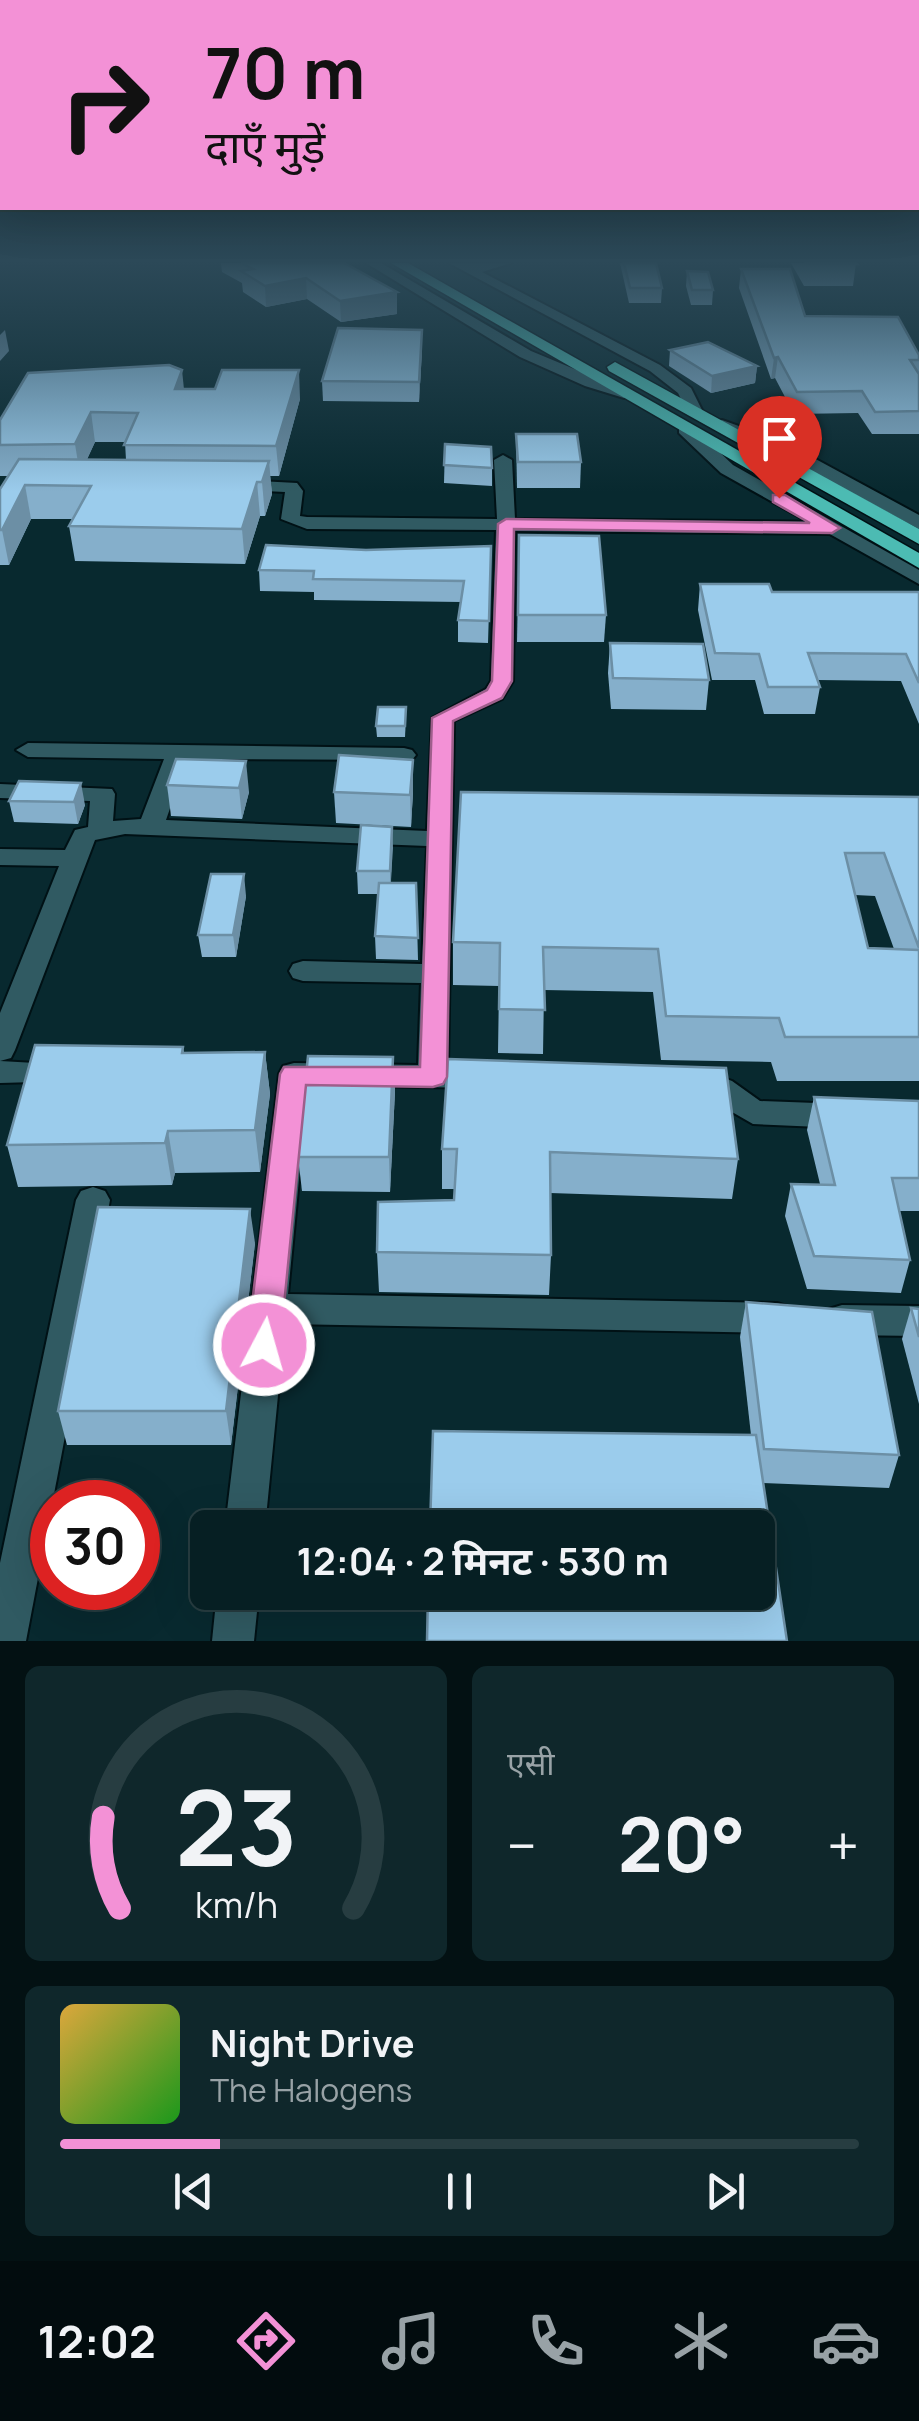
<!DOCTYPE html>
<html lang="hi">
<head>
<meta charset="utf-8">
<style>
  :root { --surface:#061f23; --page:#0f272b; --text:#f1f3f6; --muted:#98a2a6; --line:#273d41; --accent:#f391d6 }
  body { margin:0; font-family:Manrope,"Noto Sans Devanagari",sans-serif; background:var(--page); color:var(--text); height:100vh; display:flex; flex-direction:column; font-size:38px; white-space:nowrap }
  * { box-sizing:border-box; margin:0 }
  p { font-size:32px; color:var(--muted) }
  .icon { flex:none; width:55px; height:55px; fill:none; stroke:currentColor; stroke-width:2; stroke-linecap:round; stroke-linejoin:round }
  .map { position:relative; height:1641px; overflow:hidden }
  .sheet { display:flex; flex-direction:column; gap:25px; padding:25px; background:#031113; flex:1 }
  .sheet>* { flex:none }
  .guide { position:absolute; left:0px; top:0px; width:920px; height:210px; box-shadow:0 10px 40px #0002,0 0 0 2px var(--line); background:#f391d6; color:#111; overflow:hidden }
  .speed { position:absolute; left:30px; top:1480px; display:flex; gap:20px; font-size:50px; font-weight:700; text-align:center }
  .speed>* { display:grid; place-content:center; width:130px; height:130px; border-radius:50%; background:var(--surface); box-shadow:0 10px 40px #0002,0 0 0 2px var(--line); line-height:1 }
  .speed .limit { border:15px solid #d22; background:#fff; color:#111 }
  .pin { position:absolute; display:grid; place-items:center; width:85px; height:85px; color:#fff; margin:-102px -42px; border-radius:50% 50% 50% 0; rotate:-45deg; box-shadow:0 0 10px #0007 }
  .pin .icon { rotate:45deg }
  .me { position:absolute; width:110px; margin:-55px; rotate:6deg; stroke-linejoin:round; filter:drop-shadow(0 0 8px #0008) }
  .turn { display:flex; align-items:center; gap:35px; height:210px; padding:0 40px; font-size:45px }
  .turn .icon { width:130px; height:130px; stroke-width:2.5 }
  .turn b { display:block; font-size:70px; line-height:85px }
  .big { font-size:75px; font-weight:700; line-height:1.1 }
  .sheet .tile { flex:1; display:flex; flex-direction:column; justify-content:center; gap:15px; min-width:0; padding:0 35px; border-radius:15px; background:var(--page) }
  .sheet .dial { align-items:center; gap:0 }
  .dial svg { height:260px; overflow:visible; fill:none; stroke:var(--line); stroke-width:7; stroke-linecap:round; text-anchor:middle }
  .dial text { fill:var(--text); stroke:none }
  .song { display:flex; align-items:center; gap:30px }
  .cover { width:120px; height:120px; border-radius:15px; background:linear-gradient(135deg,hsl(40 70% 55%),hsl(120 70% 35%)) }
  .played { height:10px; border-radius:5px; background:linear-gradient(90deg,var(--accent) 20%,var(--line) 20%) }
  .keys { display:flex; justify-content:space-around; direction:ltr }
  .heat { display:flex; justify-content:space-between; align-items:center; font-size:55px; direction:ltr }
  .sheet .tiles { flex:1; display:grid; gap:25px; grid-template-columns:1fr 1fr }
  .tile:last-child { grid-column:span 2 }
  .trip { position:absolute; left:190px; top:1510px; width:585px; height:100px; border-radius:15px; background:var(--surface); box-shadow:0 10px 40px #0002,0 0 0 2px var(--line); font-weight:700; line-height:100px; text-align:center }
  .tab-bar { display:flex; height:160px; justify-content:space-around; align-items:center; background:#020c0e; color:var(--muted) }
  .tab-bar .icon { width:70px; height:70px }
  .tab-bar .current { color:var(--accent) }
  .tab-bar b { font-size:45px; color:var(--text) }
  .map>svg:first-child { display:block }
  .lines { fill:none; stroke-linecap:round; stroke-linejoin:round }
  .minor-casing { stroke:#001115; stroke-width:4 }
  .tertiary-casing { stroke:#001115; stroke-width:4 }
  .trunk-casing { stroke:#001115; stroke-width:3 }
  .minor { fill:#305a62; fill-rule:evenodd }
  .tertiary { fill:#305a62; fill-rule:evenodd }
  .trunk { fill:#4cbbb3; fill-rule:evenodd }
  .wall { fill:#85afcb; fill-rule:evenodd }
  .shaded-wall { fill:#6c8fa5 }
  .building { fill:#9bccec; stroke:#6c8fa5; stroke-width:2.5 }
  .route { fill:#f391d6; stroke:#9e5e8b; stroke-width:2.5 }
</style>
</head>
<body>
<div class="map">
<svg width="919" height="1641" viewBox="0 0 919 1641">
  <rect width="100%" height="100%" fill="#08292f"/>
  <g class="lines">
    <g class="minor-casing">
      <g id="minor">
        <path d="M503 455 512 460 515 519 832 522 841 528 832 534 515 531 513 681 502 699 454 721 448 1065 489 1069 493 1077 489 1085 478 1088 308 1085 288 1294 777 1303 790 1307 795 1318 790 1329 777 1333 285 1324 265 1528H225L279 1074 283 1066 294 1063 418 1065 421 983 303 981 293 978 289 971 293 964 303 961 422 964 427 846 125 834 95 840 15 1050 11 1058 0 1061V1013L59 866 0 865V849L65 850 75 830 88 827 90 801 0 798V784L112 789 115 794 113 821 141 819 164 759 28 757 16 750 28 743 404 748 412 750 416 755 412 760 187 759 166 820 427 831 432 718 486 689 491 681 496 530 307 529 281 519 285 492 240 490 231 485 240 480 297 483 303 491 300 516 307 517 497 519 494 460Z"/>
        <path d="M0 1061 71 1065 75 1073 71 1081 0 1083Z"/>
        <path d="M703 1070 732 1081 760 1101 843 1104 854 1108 859 1116 854 1124 843 1128 753 1124 692 1089 688 1081 692 1073Z"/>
        <path d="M93 1187 105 1191 110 1200 26 1641H0V1563L76 1200 81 1191Z"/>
        <path d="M842 1305 919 1306V1336L842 1335 829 1331 824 1320 829 1309Z"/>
        <path d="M217 1592H259L254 1641H212Z"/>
      </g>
    </g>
    <g class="tertiary-casing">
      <g id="tertiary">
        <path d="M366 263H381L531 351 632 393 624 398 585 386 520 357Z"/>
        <path d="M449 263H511L482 272 660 365 691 388 702 410 688 413 678 393 650 371Z"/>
        <path d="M722 420 786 443 919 515V529L774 451 716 429 714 425Z"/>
        <path d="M679 425H691L733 465 919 570V584L721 473 679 433Z"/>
      </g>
    </g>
    <g class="trunk-casing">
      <g id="trunk">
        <path d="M391 263H408L919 553V568Z"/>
        <path d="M615 362 919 529V544L609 371 607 367Z"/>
      </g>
    </g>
    <use href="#minor" class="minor"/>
    <use href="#tertiary" class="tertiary"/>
    <use href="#trunk" class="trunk"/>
  </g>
  <g class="wall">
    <path d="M221 263H344L397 292V314L341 322 307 299 266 307 243 292 242 283 222 272Z"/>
    <path d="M620 263H656L662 288 661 303H629Z"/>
    <path d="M791 263H856L853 286H804Z"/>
    <path d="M741 269 805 316 919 355V434H872L858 413 794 414 775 378 771 379 739 288Z"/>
    <path d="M687 271 713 290 712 305H691L686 286Z"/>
    <path d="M422 349 419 402 323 401 322 381Z"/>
    <path d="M670 350 757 366 755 383 711 393 669 366Z"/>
    <path d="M184 389 300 399 279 476H270L272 494 265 516H260L245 564 75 561 69 526 73 519H31L9 565H0V489L9 476H0V420ZM95 442H125L126 460 87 459Z"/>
    <path d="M516 434 581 462 580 488H517Z"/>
    <path d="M445 444 492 468V486L444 483Z"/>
    <path d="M519 535 606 615 604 642H517Z"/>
    <path d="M491 546 488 643 458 642V620L461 602 314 600V592L260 591 259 570 366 550Z"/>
    <path d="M700 584 772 592H919V724L901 681 817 680 820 687 815 714H764L755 680H712L698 610Z"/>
    <path d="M610 643 709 680 706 710 611 709 608 673Z"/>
    <path d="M406 717 405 737H377L376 726Z"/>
    <path d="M176 759 249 792 242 819 171 816 167 785Z"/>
    <path d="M19 781 85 805 78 824 14 822 9 801Z"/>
    <path d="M334 792H413L411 827 336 823Z"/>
    <path d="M919 797V1081H777L771 1062 661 1060 653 992 544 990 543 1054 498 1053 499 986 453 985V942ZM855 895 875 896 894 949 868 948Z"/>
    <path d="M392 827 391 883H416L418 960 376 959 375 936 378 894H358L357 871Z"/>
    <path d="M246 896 236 957H202L198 935Z"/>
    <path d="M183 1047 184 1053 265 1052 270 1094 260 1172 175 1173 172 1185 18 1187 7 1145Z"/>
    <path d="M393 1057 395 1091 390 1192 302 1191 298 1157Z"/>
    <path d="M814 1097 919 1101V1211H899L910 1260 901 1293 807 1289 785 1216 791 1184H820L807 1130Z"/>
    <path d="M442 1149 738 1159 732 1199 550 1193 551 1255 549 1295 379 1292 377 1252 454 1200 455 1189H442Z"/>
    <path d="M255 1243 231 1445H67L58 1411Z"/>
    <path d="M746 1302 899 1455 889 1488 763 1483 751 1435 740 1337Z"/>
    <path d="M911 1308 919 1309V1404L902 1339Z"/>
  </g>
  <g class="shaded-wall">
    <path d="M306 278 307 299 266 307 265 286Z"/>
    <path d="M397 292V314L341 322 340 301Z"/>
    <path d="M5 330 9 351 0 361V335Z"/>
    <path d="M422 330V349L419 402V382Z"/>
    <path d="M778 357 775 378 771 379 774 358Z"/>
    <path d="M757 366 755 383 711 393 712 376Z"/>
    <path d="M182 370 185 399 175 389Z"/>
    <path d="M299 370 300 399 279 476 276 446Z"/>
    <path d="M91 412 95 442 80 475 75 444Z"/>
    <path d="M269 461 272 494 265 516 262 482Z"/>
    <path d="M257 482 260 516 245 564 242 529Z"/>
    <path d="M25 485 31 519 9 565 2 530Z"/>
    <path d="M413 760V792L411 827 410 795Z"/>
    <path d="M246 761 249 792 242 819 239 788Z"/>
    <path d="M81 783 85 805 78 824 74 802Z"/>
    <path d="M392 827 393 848 390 894V871Z"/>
    <path d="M244 874 246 896 236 957 233 935Z"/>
    <path d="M265 1052 270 1094 260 1172 255 1130Z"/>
    <path d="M393 1057 395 1091 390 1192 389 1157Z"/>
    <path d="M168 1131 175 1173 172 1185 165 1143Z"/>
    <path d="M250 1209 255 1243 231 1445 226 1411Z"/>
  </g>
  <g class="building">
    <path d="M241 263H344L397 292 340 301 306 278 265 286 241 271 253 269Z"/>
    <path d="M624 263H656L662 288H630Z"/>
    <path d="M806 263H856L857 264H807Z"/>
    <path d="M741 269H790L805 316 898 317 919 355V360H910L919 374V411L875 412 862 391 797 392 778 357 774 358Z"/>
    <path d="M687 271 708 272 713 290H692Z"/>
    <path d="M338 328 422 330 419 382 322 381Z"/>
    <path d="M708 342 757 366 712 376 670 350Z"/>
    <path d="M169 365 182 370 175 389H215L222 370H299L276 446 124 445 138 413 91 412 75 444 0 445V420L28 373Z"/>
    <path d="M516 434H577L581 462H518Z"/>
    <path d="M445 444 491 447 492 468 444 465Z"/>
    <path d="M19 459 269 461 262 482H257L242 529 69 526 91 486 25 485 2 530H0V489Z"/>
    <path d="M519 535 599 536 606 615H518Z"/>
    <path d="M266 545 366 550 491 546 489 621 458 620 464 581 313 579 314 571 259 570Z"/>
    <path d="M700 584H769L772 592H919V683L906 654 808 653 820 687H768L759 654 715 653Z"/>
    <path d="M610 643 703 644 709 680 613 678Z"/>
    <path d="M378 707H406L405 726H376Z"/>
    <path d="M339 755 413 760 410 795 334 792Z"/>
    <path d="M176 759 246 761 239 788 167 785Z"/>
    <path d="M19 781 81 783 74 802 9 801Z"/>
    <path d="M461 792 919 797V948L884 853H845L868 948 919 950V1037H785L779 1018 666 1016 658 949 543 947 545 1010 499 1009 500 943 453 942Z"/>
    <path d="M361 825 392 827 390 871H357Z"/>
    <path d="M211 874H244L233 935H198Z"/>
    <path d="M379 883H416L418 938 375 936Z"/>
    <path d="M35 1045 183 1047 182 1053 265 1052 255 1130 168 1131 165 1143 7 1145Z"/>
    <path d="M308 1056 393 1057 389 1157H298Z"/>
    <path d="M448 1059 726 1068 738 1159 550 1152 551 1255 377 1252 378 1202 454 1200 457 1149H442Z"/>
    <path d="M814 1097 919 1101V1178H892L910 1260 814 1256 791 1184 835 1185Z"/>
    <path d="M98 1207 250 1209 226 1411H58Z"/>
    <path d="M746 1302 872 1312 899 1455 764 1449Z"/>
    <path d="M911 1308 919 1309V1337Z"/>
    <path d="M433 1431 756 1435 787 1641H427L428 1592H758V1528H430Z"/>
  </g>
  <linearGradient id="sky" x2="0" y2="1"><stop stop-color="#04171a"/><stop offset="0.53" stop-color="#2c4958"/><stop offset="1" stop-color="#2c4958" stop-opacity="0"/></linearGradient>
  <rect width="919" height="492" fill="url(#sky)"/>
  <path class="route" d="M773 495H785L840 528 832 533 514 529 512 681 502 698 453 721 447 1077 443 1084 433 1087 306 1085 280 1345 275 1355 264 1360 252 1355 247 1345 280 1074 284 1067H420L432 718 487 690 492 681 498 524 506 519 810 523 773 502Z"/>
</svg>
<div class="speed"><div class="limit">30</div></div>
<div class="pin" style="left:779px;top:498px;background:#d93025"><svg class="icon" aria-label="arrive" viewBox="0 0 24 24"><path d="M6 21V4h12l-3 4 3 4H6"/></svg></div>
<svg class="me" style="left:264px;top:1345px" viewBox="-20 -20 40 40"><circle r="17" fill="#f391d6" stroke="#fff" stroke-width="3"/><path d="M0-11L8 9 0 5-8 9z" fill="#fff"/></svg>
<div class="trip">12:04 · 2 मिनट · 530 m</div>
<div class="guide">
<div class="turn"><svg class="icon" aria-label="right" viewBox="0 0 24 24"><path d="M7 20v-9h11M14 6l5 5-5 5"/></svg><div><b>70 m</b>दाएँ मुड़ें</div></div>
</div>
</div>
<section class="sheet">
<div class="tiles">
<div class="tile dial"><svg viewBox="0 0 100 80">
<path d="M14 69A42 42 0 1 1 86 69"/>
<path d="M14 69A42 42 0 0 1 9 41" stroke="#f391d6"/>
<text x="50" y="56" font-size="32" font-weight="700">23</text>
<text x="50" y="72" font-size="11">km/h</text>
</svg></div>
<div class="tile"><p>एसी</p>
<div class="heat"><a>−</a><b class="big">20°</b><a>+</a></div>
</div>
<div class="tile">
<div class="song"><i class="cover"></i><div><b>Night Drive</b><p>The Halogens</p></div></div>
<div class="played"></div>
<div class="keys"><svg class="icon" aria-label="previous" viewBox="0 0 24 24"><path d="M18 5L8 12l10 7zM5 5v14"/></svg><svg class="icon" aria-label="pause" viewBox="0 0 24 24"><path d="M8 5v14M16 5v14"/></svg><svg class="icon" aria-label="next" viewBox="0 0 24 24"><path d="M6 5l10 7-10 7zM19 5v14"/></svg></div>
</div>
</div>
</section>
<nav class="tab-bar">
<b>12:02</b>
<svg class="icon current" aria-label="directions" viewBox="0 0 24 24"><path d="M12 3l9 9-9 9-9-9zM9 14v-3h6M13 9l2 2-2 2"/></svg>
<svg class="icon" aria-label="music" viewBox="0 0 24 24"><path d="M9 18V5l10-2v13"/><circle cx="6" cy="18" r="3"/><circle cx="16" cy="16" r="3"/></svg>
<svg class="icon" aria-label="phone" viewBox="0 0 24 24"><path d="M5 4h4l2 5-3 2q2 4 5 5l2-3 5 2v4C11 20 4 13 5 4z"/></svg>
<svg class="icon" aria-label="climate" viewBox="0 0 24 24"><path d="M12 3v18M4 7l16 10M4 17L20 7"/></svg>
<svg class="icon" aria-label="car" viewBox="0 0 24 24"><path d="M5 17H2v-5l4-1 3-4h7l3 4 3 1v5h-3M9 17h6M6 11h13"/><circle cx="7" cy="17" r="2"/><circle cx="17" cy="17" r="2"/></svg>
</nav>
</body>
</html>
